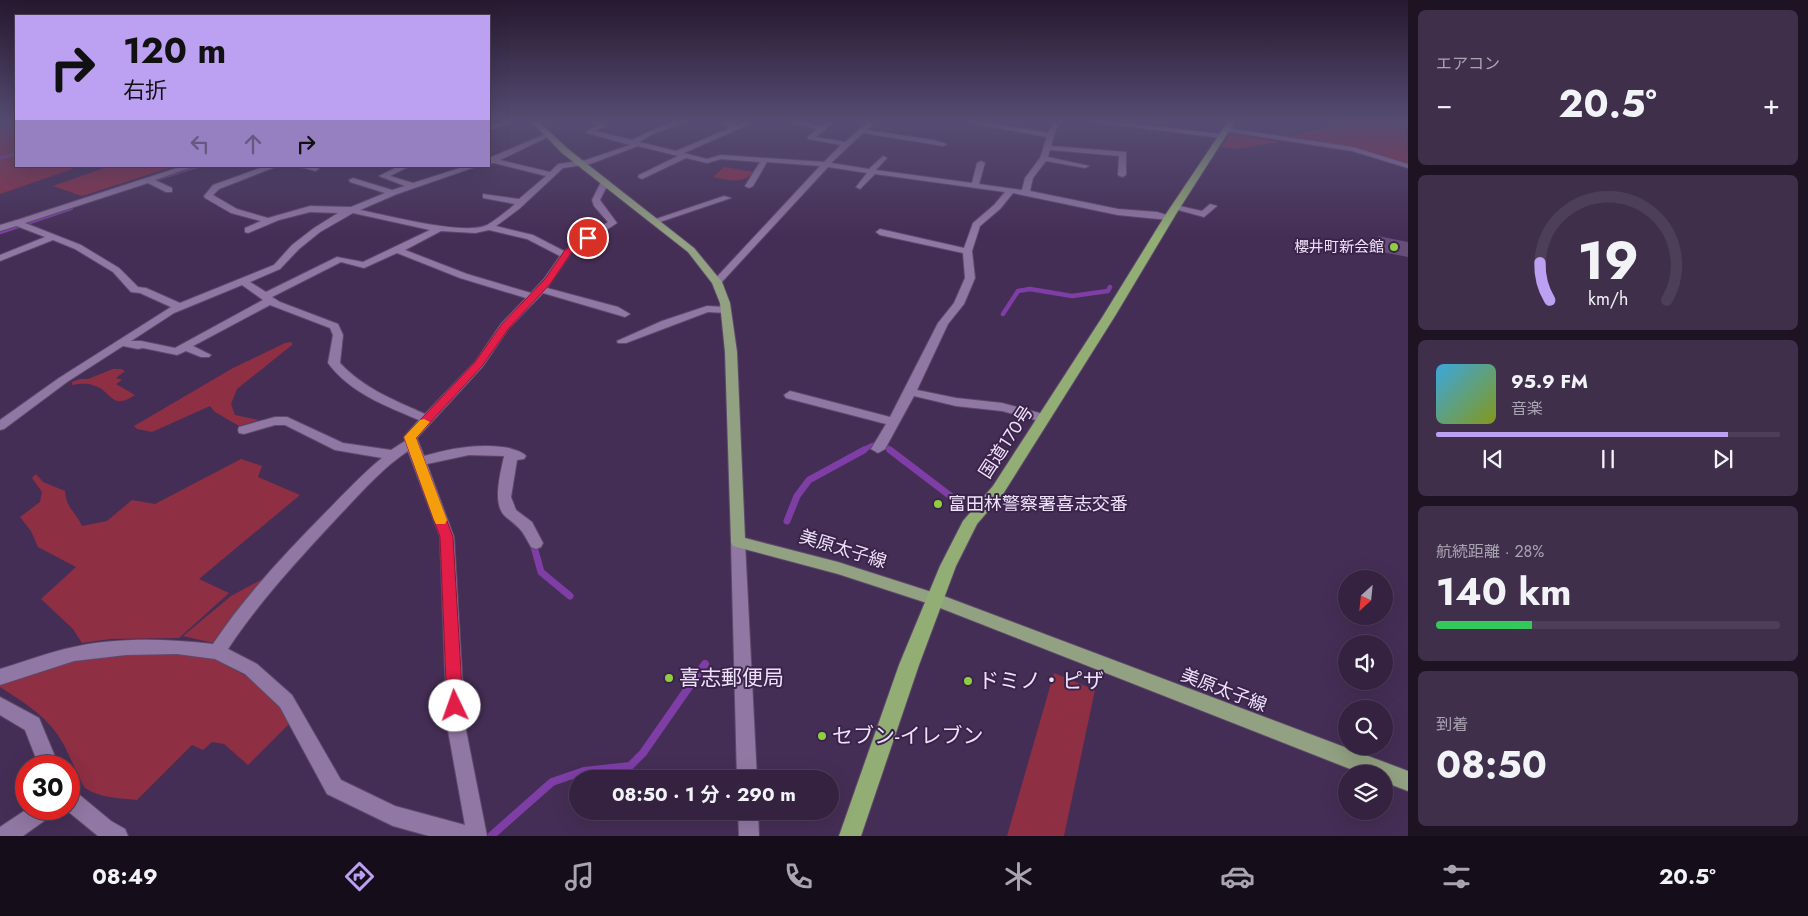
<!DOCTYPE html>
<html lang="ja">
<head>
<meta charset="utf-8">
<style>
  :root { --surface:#342240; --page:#3f2f4b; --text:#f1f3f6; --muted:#a9a4b1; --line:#4e3f59; --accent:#bca0f2 }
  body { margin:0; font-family:Jost,"Noto Sans JP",sans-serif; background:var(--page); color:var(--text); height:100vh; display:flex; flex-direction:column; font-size:19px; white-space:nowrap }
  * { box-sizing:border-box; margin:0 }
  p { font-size:16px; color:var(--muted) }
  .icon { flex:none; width:28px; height:28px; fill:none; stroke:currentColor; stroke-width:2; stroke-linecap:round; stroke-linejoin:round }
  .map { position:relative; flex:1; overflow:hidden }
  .sheet { display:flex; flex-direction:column; gap:10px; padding:10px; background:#1d1323; width:400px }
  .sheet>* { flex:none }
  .banner { position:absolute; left:15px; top:15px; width:475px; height:152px; border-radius:0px; box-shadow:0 5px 20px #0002,0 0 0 1px var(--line); background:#bca0f2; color:#111; overflow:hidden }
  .needle { width:32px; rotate:207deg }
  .fabs { position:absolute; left:1338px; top:570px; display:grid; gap:10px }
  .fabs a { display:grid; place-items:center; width:55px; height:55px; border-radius:50%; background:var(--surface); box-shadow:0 5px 20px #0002,0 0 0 1px var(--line); font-size:25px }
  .speed { position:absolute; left:15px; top:755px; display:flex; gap:10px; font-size:25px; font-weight:700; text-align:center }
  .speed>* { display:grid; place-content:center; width:65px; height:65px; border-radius:50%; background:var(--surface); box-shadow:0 5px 20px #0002,0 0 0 1px var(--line); line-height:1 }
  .speed .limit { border:8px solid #d22; background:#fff; color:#111 }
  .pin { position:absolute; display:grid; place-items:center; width:42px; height:42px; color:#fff; margin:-21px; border:2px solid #fff; border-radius:50%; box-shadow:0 1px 5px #0007 }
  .me { position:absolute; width:55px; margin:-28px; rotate:357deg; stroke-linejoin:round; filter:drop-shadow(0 0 4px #0008) }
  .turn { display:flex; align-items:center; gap:18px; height:105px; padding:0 25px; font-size:22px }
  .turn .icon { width:65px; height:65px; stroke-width:2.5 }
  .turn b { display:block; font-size:35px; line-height:42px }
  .lanes { display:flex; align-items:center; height:48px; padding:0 25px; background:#0003; justify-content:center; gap:25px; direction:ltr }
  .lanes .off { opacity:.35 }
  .big { font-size:38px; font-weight:700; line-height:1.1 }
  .sheet .widget { flex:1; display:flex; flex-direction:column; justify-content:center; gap:8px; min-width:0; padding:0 18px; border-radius:8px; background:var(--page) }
  .sheet .dial { align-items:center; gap:0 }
  .dial svg { height:130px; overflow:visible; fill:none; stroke:var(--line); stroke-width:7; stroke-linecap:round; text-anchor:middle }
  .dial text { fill:var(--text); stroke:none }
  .song { display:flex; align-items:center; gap:15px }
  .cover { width:60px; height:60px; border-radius:8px; background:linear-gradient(135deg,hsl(200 70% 55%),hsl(70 70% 35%)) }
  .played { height:5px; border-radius:2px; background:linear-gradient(90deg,var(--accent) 85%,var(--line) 85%) }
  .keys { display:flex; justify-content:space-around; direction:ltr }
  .heat { display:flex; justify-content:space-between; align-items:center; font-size:28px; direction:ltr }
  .charge { height:8px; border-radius:4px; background:linear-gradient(90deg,#34c759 28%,var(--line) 0) }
  .trip { position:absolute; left:569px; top:770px; width:270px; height:50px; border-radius:25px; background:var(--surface); box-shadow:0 5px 20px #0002,0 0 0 1px var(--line); font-weight:700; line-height:50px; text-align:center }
  .dock { display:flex; height:80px; justify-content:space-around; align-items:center; background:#150e1a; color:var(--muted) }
  .dock .icon { width:35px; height:35px }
  .dock .on { color:var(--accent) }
  .dock b { font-size:22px; color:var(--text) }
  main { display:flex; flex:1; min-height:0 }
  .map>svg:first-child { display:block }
  .green { fill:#8e2f44 }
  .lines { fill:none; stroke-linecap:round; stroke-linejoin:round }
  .stream-far4 { stroke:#7e3ea5; stroke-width:3 }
  .stream-far3 { stroke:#7e3ea5; stroke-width:4.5 }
  .stream-far2 { stroke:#7e3ea5; stroke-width:5 }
  .stream-far1 { stroke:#7e3ea5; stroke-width:7 }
  .stream { stroke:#7e3ea5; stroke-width:8 }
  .building { fill:#664e78 }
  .minor-casing { stroke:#5e4a6b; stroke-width:2 }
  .tertiary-casing { stroke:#5e4a6b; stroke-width:2 }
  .primary-casing { stroke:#5e4a6b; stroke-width:2 }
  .trunk-casing { stroke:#5e4a6b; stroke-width:2 }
  .minor { fill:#9178a4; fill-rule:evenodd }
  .tertiary { fill:#9178a4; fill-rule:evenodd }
  .primary { fill:#92a181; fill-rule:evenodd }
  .trunk { fill:#92ae75; fill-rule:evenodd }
  .route { fill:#e11d48; stroke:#92132f }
  .slow { fill:#f59e0b }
  .poi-dot { fill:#90cd41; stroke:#3a244a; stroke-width:2 }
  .labels { text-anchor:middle; stroke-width:4; stroke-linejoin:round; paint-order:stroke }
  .far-poi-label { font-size:15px; fill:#eee1f9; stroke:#3a244a; text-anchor:end }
  .street-label { font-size:18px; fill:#eee1f9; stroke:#3a244a }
  .poi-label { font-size:18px; fill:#eee1f9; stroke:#3a244a; text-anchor:start }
  .near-poi-label { font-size:21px; fill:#eee1f9; stroke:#3a244a; text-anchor:start }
</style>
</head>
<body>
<main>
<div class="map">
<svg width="1408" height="836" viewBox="0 0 1408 836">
  <rect width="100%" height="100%" fill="#452e55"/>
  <g class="green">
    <path d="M0 120H16V166H81L0 194Z"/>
    <path d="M1341 120C1354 120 1394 116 1402 125 1408 134 1408 152 1408 163L1365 150 1286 137 1335 126Z"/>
    <path d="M1235 135 1280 142 1238 149 1221 147 1228 137Z"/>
    <path d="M110 166H175L82 196 53 186Z"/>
    <path d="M724 167 754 172C741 185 729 180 713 177Z"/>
    <path d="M292 342V345L237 389 231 404 235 415 259 420 239 426 215 412 210 406 152 432 137 429 134 426 233 368 285 343Z"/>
    <path d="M113 369H121L125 371 116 378 122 380 116 384 135 395C110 412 112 389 92 385 86 383 78 384 72 385V382L80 379H88Z"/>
    <path d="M241 459 262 466 258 477 300 495 199 579 229 593 179 638 110 639 82 643 73 629 41 599 76 567 38 547 31 531 20 517 40 502 42 492 32 478 36 474 43 482 65 491C66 508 76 512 82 526L107 521 132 500 155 504Z"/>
    <path d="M272 574 218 644 183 636 231 596Z"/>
    <path d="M147 651 208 655 260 684 273 695 290 723 248 765 224 744 212 742 203 750 192 745 137 800C120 798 99 798 85 788 82 785 66 747 61 740 47 716 23 702 0 687V681L71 660Z"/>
    <path d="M1054 673 1095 690 1064 836H1007Z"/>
  </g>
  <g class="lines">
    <g class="stream-far4">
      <path d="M0 158 16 154"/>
      <path d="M149 182 199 166"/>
    </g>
    <g class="stream-far3">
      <path d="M0 232 71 208"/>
      <path d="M1003 314 1018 291 1030 289 1072 296 1108 291 1110 287"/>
    </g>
    <g class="stream-far2">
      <path d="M886 447 892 451"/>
      <path d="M861 451 873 445"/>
    </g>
    <g class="stream-far1">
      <path d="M890 450 957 501"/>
      <path d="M787 521 797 496 809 480 864 450"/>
      <path d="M533 543 541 572 570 596"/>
    </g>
    <path class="stream" d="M491 836 552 782 584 771 630 766 643 753 705 664"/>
  </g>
  <path class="building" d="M1378 236 1408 242V257L1382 252Z"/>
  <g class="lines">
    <g class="minor-casing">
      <g id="minor">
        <path d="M509 120H521L489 130V126Z"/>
        <path d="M584 120H595L606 125 595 131 632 140C651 131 670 120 692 120L657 132 639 142 676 151 730 128 716 120H725L736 125 749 120H759L684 153 707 159 721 155 824 162 841 145 808 139V137L817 129 781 120H796L822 126 828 120H836L816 137 845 142 870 120H878L867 130 933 140 947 144 943 146 863 133 831 163 869 169 883 156 887 158 876 170 972 183 977 163 981 161 985 163 979 184 1022 190 1025 178 1040 158 1047 137 954 120H972L1048 133 1055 120H1062L1056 129 1051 146 1126 152V175L1122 177 1118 175 1119 156 1050 150 1048 157 1089 166 1085 168 1046 161 1033 178 1030 191 1118 209 1157 212 1173 217 1169 220 1118 215 1013 193 1000 209 980 226 972 251 975 278 964 304 948 324 917 390 956 398 1002 403 1047 415 1049 418 1043 422 1002 411 956 406 914 396 885 449 878 453 871 449 886 424 786 398 784 395 790 391 890 417 938 323 954 303 965 278 963 253 880 235 876 232 880 229 964 248 973 223 994 205 1005 192 875 174 860 189 856 187 867 173 828 167 720 284 717 285 712 282 714 280 820 166 767 162 753 186 749 188 745 186 760 162 721 159 707 163 686 158 642 179 638 177 639 175 678 156 638 146 590 164 563 168 519 209 496 226 533 235 564 251 608 222 594 206 592 200 602 180H608L609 182 600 200 617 223 571 253 547 288 618 307 630 314 625 317 543 293 509 328 483 366 417 438 424 456C452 448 479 443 509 448 514 450 522 451 526 456L524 459 517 460 511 497 516 510 532 522 543 543 541 547 536 549 531 547C521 529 522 530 506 517 491 505 501 472 504 456L469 455 427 464 454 537 465 725 487 836H429L393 826 327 794 280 707 245 674 215 659 177 654 126 655 74 661 0 685V669C24 662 49 652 74 647 119 637 167 639 213 644 245 596 284 555 324 514 343 495 361 475 382 458L335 450 285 425H275L244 434 239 433 238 430 239 427 275 417H287L343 443 391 450 405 441 404 437 419 420C386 406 350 393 328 363L333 335 330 328 270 305 193 346 211 355 209 357H201L186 351 177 355 143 348 138 349 123 346 67 382 4 429 0 430V420L59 378 171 307 140 293 131 292 113 272 75 249 53 240 0 261V255L45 237 14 225V221L183 166H195L155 180 172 188V192H166L148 183 25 223 81 245 119 268 138 287 146 288 180 303 274 265 292 245 314 228 338 213 310 212 279 220 248 233 245 232V228L261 221 231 213 205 198 204 196 213 185 266 166H278L219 189 213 195 237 209 268 218 310 206 351 207 385 193 350 182 349 180 353 178 392 190 405 186 379 176 399 166H410L390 176 413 183 466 166H478L397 194 360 210C387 215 464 236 487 225 496 220 507 211 515 204L483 198V194L519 199 546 176 494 163 489 164V158L548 133 550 134V136L500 160 550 172 558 164 586 160 630 145 587 133V131L597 125ZM353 213 430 230 363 262 337 257 266 292 250 282 280 269 299 249 320 232ZM489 230 527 239 560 256 544 279 531 293 467 274 405 250 441 231 475 233ZM397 253 460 278 526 298 501 324 475 362 425 414C394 400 363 388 340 363L343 335 338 324 280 302 272 297 341 262 364 268ZM242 285 263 300 175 348 141 341H131L174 313ZM408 451 440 537 447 725 465 825 395 806 341 780 292 695 257 664 228 649C259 602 297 561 336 519 359 495 381 469 408 451Z"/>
        <path d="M1076 120H1100L1222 134 1225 136 1222 138Z"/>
        <path d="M297 166H313L319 169 315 171Z"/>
        <path d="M724 196 731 198 657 223 650 221Z"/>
        <path d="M1210 204 1217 206 1204 217 1171 208 1175 205 1202 211Z"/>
        <path d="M707 306 726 307 731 310 726 313 708 312 626 343H618L617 341 662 321Z"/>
        <path d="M0 697 39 718 59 766H39L25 730 0 715Z"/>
        <path d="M69 789 76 792 111 821 125 829 128 836H98L65 809H69Z"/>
        <path d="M27 809H54L51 816 23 836H0V827Z"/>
      </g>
    </g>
    <g class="tertiary-casing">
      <g id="tertiary">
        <path d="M1226 128 1353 147 1408 164V168L1352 151 1224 131 1223 130Z"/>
        <path d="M17 220 20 221V225L0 231V225Z"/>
        <path d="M738 536 743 538 745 542 757 779H737L731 542 733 538Z"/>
        <path d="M738 811H758L759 836H739Z"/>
      </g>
    </g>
    <g class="primary-casing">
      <path id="primary" d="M530 120H537L568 149 694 248 722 282 730 303 737 352 745 538 838 562 941 595 1408 771V791L1384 782V774H1363L930 604 838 574 733 546 731 542 725 352 720 303 712 283 688 252 562 153Z"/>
    </g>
    <g class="trunk-casing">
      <path id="trunk" d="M1229 120H1236L1176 214 1115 316 1003 494 977 524 956 566 919 665 861 836H839L899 665 940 566 963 521 993 486 1103 316 1166 214Z"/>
    </g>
    <use href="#minor" class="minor"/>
    <use href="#tertiary" class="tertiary"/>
    <use href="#primary" class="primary"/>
    <use href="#trunk" class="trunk"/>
  </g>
  <linearGradient id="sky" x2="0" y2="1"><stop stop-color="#26192f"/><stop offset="0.51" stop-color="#564c73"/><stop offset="1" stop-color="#564c73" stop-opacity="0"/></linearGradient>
  <rect width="1408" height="237" fill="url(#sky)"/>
  <path class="route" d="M588 235 591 236V240L571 253 551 283 509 328 482 366 416 438 453 537 463 706 461 711 455 714 449 711 447 706 440 537 404 437 475 362 502 324 545 279 565 250Z"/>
  <path class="slow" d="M424 419 430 422 416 438 447 520 445 524H436L434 520 404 437 420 420Z"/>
  <g class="poi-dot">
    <circle cx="1394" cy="247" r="5"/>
    <circle cx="938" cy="504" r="5"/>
    <circle cx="669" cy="678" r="5"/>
    <circle cx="968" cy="681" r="5"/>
    <circle cx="822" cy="736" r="5"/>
  </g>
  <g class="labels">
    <g class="far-poi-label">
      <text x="1384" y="252">櫻井町新会館</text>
    </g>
    <g class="street-label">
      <text transform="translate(1006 442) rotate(-57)" y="6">国道170号</text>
      <text transform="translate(843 549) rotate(17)" y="6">美原太子線</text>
      <text transform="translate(1224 690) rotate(21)" y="6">美原太子線</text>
    </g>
    <g class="poi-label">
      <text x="948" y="510">富田林警察署喜志交番</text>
    </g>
    <g class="near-poi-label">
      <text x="679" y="685">喜志郵便局</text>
      <text x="978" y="688">ドミノ・ピザ</text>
      <text x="832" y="743">セブン-イレブン</text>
    </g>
  </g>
</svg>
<div class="fabs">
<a><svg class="needle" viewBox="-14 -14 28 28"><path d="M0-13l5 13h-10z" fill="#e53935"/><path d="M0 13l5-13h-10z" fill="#a9a4b1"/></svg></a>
<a><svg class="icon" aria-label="sound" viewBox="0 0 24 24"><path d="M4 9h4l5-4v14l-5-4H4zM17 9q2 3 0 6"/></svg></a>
<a><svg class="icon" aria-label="search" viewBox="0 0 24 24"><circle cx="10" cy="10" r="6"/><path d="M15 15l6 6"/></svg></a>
<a><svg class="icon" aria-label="layers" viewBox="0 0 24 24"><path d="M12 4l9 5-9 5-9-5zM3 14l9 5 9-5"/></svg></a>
</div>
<div class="speed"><div class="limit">30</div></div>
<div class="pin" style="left:588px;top:238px;background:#d93025"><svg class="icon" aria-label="arrive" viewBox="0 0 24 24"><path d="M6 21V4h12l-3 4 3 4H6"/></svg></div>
<svg class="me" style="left:455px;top:706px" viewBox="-20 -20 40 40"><circle r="19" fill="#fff"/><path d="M0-13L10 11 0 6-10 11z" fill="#e11d48"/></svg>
<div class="trip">08:50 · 1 分 · 290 m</div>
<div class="banner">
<div class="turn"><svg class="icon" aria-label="right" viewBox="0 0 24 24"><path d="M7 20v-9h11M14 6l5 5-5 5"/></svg><div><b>120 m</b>右折</div></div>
<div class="lanes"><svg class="icon off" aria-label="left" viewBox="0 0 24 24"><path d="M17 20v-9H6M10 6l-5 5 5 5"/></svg><svg class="icon off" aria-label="ahead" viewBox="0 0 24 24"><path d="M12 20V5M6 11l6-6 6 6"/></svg><svg class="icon" aria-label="right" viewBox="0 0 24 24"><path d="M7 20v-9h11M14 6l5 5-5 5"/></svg></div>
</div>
</div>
<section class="sheet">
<div class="widget"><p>エアコン</p>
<div class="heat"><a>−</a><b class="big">20.5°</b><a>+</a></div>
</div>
<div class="widget dial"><svg viewBox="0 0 100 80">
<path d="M14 69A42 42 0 1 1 86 69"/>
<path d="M14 69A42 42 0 0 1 8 46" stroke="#bca0f2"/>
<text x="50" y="56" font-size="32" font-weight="700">19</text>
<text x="50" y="72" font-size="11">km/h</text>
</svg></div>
<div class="widget">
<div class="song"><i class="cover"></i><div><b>95.9 FM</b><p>音楽</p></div></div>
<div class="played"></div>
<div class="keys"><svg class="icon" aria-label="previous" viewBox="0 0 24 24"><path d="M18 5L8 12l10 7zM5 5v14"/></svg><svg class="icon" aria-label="pause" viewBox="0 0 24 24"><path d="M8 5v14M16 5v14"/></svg><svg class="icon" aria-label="next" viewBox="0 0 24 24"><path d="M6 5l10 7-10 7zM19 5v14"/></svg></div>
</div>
<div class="widget"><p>航続距離 · 28%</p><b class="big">140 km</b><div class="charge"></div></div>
<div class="widget"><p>到着</p><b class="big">08:50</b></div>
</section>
</main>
<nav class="dock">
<b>08:49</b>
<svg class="icon on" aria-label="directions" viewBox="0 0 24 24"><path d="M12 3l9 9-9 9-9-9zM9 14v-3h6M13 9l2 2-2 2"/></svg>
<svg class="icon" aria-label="music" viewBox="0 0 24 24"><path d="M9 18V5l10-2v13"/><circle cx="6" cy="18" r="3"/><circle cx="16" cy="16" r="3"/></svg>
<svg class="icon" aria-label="phone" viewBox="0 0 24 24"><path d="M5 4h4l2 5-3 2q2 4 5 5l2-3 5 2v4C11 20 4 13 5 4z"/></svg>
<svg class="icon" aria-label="climate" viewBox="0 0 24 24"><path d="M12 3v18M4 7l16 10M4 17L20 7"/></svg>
<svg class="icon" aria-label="car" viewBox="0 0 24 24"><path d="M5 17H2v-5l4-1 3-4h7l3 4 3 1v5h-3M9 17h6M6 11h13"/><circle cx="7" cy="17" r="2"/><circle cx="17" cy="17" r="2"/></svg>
<svg class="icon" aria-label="filters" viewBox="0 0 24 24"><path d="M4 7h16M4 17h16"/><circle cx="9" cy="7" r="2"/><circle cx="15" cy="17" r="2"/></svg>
<b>20.5°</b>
</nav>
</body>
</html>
